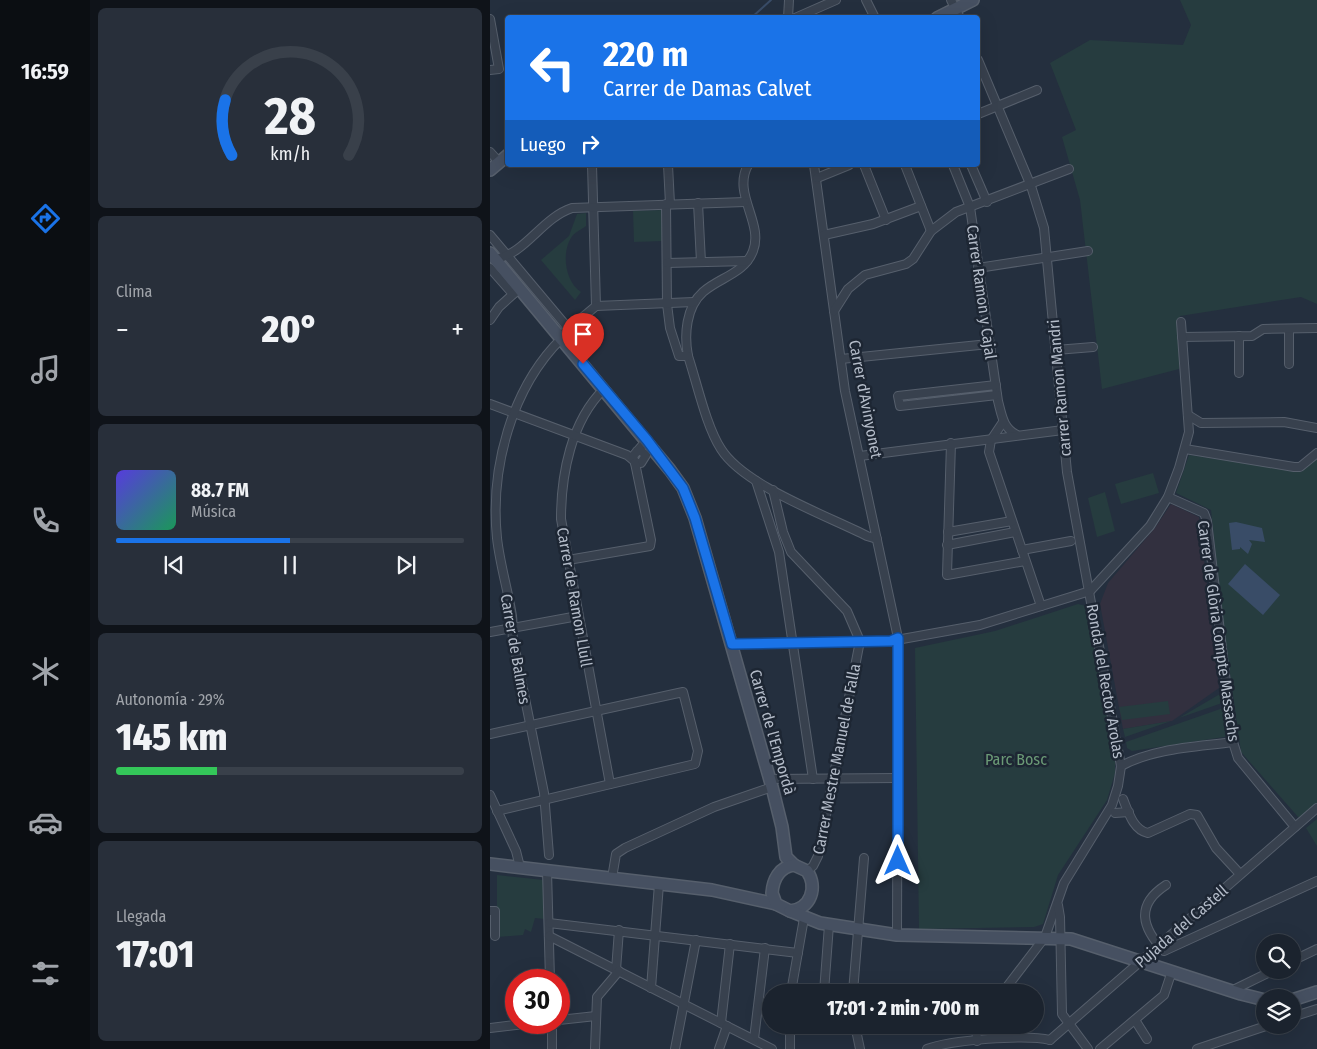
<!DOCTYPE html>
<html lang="es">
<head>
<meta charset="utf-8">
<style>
  :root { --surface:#1b232e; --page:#282f3a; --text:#f1f3f6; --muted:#a0a4aa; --line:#39404a; --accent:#1a73e8 }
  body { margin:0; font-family:"Fira Sans Condensed",sans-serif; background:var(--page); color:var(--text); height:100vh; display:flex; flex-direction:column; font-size:19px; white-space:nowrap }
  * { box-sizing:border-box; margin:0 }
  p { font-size:16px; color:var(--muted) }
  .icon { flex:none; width:28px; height:28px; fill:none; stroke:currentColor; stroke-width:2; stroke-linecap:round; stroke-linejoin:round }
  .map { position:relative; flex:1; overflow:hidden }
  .drawer { display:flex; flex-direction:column; gap:8px; padding:8px; background:#0f1319; width:400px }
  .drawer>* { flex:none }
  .banner { position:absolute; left:15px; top:15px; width:475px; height:152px; border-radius:5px; box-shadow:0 5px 20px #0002,0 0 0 1px var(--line); background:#1a73e8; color:#fff; overflow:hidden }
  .buttons { position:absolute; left:766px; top:934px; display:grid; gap:10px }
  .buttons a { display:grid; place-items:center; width:45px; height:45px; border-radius:50%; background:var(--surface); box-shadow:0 5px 20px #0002,0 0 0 1px var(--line); font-size:25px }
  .speed { position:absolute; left:15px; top:969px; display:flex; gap:10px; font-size:25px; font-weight:700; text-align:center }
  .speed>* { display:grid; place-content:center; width:65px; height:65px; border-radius:50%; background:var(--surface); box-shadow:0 5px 20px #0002,0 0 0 1px var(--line); line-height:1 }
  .speed .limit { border:8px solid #d22; background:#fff; color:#111 }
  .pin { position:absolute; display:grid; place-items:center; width:42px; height:42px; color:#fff; margin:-51px -21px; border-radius:50% 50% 50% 0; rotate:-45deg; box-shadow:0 0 5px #0007 }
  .pin .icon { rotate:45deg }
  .me { position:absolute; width:55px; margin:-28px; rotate:0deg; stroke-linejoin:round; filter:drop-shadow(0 0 4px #0008) }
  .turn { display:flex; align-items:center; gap:18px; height:105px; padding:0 15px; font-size:22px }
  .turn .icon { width:65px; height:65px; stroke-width:2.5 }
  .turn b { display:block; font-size:35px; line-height:42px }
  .then { display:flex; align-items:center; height:48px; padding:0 15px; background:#0003; gap:10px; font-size:19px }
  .big { font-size:38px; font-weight:800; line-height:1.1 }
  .drawer .widget { flex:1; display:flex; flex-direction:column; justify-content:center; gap:8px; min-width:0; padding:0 18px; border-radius:8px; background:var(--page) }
  .drawer .dial { align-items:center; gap:0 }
  .dial svg { height:130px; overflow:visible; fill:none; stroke:var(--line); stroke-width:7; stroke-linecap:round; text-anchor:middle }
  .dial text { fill:var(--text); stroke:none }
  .song { display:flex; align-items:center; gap:15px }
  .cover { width:60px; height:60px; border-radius:8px; background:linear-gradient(135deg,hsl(250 70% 55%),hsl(150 70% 35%)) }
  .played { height:5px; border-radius:2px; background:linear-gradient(90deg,var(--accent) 50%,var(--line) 50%) }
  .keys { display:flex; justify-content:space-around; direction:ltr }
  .heat { display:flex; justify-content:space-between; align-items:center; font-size:28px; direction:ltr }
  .charge { height:8px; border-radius:4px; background:linear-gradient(90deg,#34c759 29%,var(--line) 0) }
  .trip { position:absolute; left:272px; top:984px; width:282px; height:50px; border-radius:25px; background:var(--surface); box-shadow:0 5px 20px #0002,0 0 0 1px var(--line); font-weight:800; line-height:50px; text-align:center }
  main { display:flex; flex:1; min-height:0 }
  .tab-bar { display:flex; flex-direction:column; width:90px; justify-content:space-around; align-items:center; background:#0b0e12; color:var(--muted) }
  .tab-bar .icon { width:35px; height:35px }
  .tab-bar .active { color:var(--accent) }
  .tab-bar b { font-size:22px; color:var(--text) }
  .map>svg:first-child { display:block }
  .medical { fill:#32303f }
  .green { fill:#263c3f }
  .water { fill:#394c67 }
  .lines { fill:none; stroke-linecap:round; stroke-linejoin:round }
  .stream { stroke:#394c67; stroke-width:2 }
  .street-casing { stroke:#565f6c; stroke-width:10 }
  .secondary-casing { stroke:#565f6c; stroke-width:14 }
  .street { stroke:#38414e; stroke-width:8 }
  .secondary { stroke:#465061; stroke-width:11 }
  .route-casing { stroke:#114b97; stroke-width:12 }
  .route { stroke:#1a73e8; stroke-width:9 }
  .labels { text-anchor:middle; stroke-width:5; stroke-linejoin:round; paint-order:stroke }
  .street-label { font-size:16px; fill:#b4bcc9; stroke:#1d2633 }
  .park-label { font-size:16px; fill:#6b9a76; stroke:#1d2633 }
</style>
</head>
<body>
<main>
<nav class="tab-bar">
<b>16:59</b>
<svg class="icon active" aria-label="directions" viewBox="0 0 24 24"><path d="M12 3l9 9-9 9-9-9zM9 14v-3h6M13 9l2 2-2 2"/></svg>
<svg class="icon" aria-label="music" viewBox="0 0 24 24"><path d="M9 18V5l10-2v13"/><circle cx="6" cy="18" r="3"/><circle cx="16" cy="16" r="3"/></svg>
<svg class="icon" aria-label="phone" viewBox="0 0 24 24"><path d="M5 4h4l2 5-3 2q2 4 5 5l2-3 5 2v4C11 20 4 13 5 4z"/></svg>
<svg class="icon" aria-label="climate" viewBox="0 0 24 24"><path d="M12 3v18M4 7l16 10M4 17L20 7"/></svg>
<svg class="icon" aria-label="car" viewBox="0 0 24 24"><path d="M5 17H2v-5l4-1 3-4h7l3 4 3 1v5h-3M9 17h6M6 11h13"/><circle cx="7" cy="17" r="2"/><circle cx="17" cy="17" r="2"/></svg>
<svg class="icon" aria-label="filters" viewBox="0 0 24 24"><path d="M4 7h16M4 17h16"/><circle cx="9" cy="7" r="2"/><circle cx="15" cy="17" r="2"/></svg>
</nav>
<section class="drawer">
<div class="widget dial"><svg viewBox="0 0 100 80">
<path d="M14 69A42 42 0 1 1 86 69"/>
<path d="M14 69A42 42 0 0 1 10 35" stroke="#1a73e8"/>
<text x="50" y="56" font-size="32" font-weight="700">28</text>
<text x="50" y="72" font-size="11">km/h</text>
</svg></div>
<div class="widget"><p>Clima</p>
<div class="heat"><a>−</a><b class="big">20°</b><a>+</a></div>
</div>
<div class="widget">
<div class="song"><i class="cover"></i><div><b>88.7 FM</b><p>Música</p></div></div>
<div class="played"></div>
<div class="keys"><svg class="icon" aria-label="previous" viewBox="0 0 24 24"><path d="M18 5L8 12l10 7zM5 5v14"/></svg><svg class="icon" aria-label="pause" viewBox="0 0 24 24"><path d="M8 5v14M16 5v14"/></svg><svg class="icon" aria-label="next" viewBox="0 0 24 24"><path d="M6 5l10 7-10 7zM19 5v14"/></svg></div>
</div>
<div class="widget"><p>Autonomía · 29%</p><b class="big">145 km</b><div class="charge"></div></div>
<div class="widget"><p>Llegada</p><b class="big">17:01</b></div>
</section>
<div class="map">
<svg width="827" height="1049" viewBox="0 0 827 1049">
  <rect width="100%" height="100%" fill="#242f3e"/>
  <path class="medical" d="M681 504 709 517 729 688 682 721 633 729 610 604 618 583 665 528Z"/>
  <g class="green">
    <path d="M690 0H827V304L811 297 690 316 689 369 612 389 590 200 572 137 586 130 560 63 600 40 693 45 701 25Z"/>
    <path d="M171 210 173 241 144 242 143 211Z"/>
    <path d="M96 213V226C92 229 86 232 83 235 71 250 74 281 91 292L85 300 51 260 79 236 87 214Z"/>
    <path d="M699 455 811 472 827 459V803L809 818 751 752 734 630 721 510 686 493Z"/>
    <path d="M663 473 669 493 631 504 625 484Z"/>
    <path d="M615 492 625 531 607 537 598 498Z"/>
    <path d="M588 604 596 606 625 751V773L617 800 568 875 553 924 544 927 429 929 425 648 505 631Z"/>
    <path d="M730 694 732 703 689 718Z"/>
    <path d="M678 701 680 714 632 720 629 707Z"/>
    <path d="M733 708 737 736 734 737 642 751 637 748 636 742Z"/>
    <path d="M681 721 635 737 633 729Z"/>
    <path d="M827 819V846L816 828Z"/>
    <path d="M7 875 54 880 55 919 45 918 41 932 35 929 33 935 7 937Z"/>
  </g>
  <g class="water">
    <path d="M746 522 772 528 775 542 759 540 762 544 758 554 750 547V549L742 550 739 523Z"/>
    <path d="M755 564 790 595 773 615 738 584Z"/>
  </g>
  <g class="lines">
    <path class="stream" d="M261 18 281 0"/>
    <g class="street-casing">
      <g id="street">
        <path d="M376 0 385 18"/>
        <path d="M461 0 470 18"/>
        <path d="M298 18 299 0"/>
        <path d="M305 18 346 0"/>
        <path d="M0 19 9 69 0 70"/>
        <path d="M488 60 541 186 554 228 577 472 631 766 628 786 622 805 574 883 555 937 513 992"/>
        <path d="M488 114 547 90"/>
        <path d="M0 152 9 162"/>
        <path d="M102 165 106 306"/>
        <path d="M178 165 180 204"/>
        <path d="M258 165C242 194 274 223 263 251 254 274 230 277 213 292 196 307 194 335 198 356 207 383 216 426 231 449 254 486 338 516 377 536L387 539"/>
        <path d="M324 165 355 391 408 638 407 935"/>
        <path d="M374 165 396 220"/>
        <path d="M415 165 441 231"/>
        <path d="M463 165 480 207 508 401C512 416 513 428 527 435"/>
        <path d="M481 165 497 202"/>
        <path d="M327 178 359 165"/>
        <path d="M208 203 211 262"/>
        <path d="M176 204 177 304 180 328 189 356H198"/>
        <path d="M0 235 78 328"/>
        <path d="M334 235 383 224 431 206"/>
        <path d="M6 259C36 253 52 218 82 208L255 202"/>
        <path d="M177 263 257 261"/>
        <path d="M0 268 23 294"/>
        <path d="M488 268 598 251"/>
        <path d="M344 311 358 289 375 275 416 264 423 259 441 231 466 212 579 169"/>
        <path d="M0 320 9 307 30 288"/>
        <path d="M799 329V364"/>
        <path d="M70 336 106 306 204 302"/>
        <path d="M749 336V373"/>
        <path d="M692 337 762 336 773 329 827 328"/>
        <path d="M566 350 603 347"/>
        <path d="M351 359 499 344"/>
        <path d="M506 385 408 396 410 406 507 395"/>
        <path d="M114 389C81 421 71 475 71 519L120 784"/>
        <path d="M0 404 137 455 143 460"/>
        <path d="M698 415 711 423 794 422 827 428"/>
        <path d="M513 422 501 440 499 452 551 606"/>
        <path d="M461 443 457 575 535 561"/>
        <path d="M695 449 804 467H810L827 453"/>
        <path d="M147 451H151L156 455 151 463H145L143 456 157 440"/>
        <path d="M370 456 573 430"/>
        <path d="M266 481 289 552 323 779"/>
        <path d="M283 490 293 532 301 552 357 611 370 641 328 856 323 866 317 871"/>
        <path d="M678 497 714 513 717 521 743 742 748 758 805 827"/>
        <path d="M458 532 522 521"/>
        <path d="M457 545 525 532"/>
        <path d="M532 550 581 541"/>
        <path d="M78 560 160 546 161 540 145 463"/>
        <path d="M0 632 88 616"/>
        <path d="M242 644 401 641 490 625 600 591 660 526 678 497 689 468 699 432 691 322"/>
        <path d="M0 734 193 692 208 751 205 764 7 811"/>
        <path d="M631 766C664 748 707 747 743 742"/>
        <path d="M280 779 407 778"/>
        <path d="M0 795 26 851 30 867"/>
        <path d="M633 799C638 811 643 830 658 833L700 814 707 815 726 848 750 874"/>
        <path d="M625 813 639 812"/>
        <path d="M59 855 54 793 23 639C22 632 23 624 22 616 18 590 10 565 7 538 0 469 21 388 72 338"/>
        <path d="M57 871 60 980"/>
        <path d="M122 878 126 854 135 848 224 807 282 787"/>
        <path d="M676 885C645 905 652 928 674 951L827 881"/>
        <path d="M568 905 570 917 572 1014 598 1049"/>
        <path d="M0 911H5V936"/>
        <path d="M59 923 308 953"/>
        <path d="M59 936 282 1049"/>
        <path d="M802 961 827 949"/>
        <path d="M126 970 129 930"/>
        <path d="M161 988 169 884"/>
        <path d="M741 991 784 970"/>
        <path d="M301 992 314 918"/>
        <path d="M334 992 339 925"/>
        <path d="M363 992 374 858"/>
        <path d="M802 1017 827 1009"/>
        <path d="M69 1020 106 1016"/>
        <path d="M645 1020 657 1039"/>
        <path d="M62 1022V1049"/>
        <path d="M231 1023 240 944"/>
        <path d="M300 1025V1049"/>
        <path d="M365 1025 370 1049"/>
        <path d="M486 1025 487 1041"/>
        <path d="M0 1028 51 1022"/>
        <path d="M264 1039 275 948"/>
        <path d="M560 1040 827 808"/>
        <path d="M105 1049 107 997 129 971"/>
        <path d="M185 1049 206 940"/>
        <path d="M229 1049 237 1026"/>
        <path d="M437 1049C460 1040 536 1034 560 1040"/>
        <path d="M610 1049 674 995 682 971"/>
        <path d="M707 1049 779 1025"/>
      </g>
    </g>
    <g class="secondary-casing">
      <g id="secondary">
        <path d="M447 18 483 0"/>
        <path d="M0 170 18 155"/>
        <path d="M0 253 180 470 193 488 205 518 282 787 292 827 296 857 304 865"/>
        <path d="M0 864 222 890 286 904"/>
        <path d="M304 865 317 871C328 887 321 909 300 911L286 904 282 893C283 880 289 867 304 865Z"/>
        <path d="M300 911 330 923 407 935 581 939 751 994 775 1000"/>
        <path d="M802 1000 827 992"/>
      </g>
    </g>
    <use href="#street" class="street"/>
    <use href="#secondary" class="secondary"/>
  </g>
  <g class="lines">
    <g class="route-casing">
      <path id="route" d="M93 364 157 440 193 488 205 518 242 644 401 641 408 638V861"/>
    </g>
    <use href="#route" class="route"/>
  </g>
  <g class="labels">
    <g class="street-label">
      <text transform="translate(492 292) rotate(82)" y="6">Carrer Ramon y Cajal</text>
      <text transform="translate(569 388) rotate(-95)" y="6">carrer Ramon Mandri</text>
      <text transform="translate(376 399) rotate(79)" y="6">Carrer d'Avinyonet</text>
      <text transform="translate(85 597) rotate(80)" y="6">Carrer de Ramon Llull</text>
      <text transform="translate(729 631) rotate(82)" y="6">Carrer de Glòria Compte Massachs</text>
      <text transform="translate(26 649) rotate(80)" y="6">Carrer de Balmes</text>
      <text transform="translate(616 681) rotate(80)" y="6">Ronda del Rector Arolas</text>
      <text transform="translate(283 732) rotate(74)" y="6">Carrer de l'Empordà</text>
      <text transform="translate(346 759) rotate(-79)" y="6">Carrer Mestre Manuel de Falla</text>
      <text transform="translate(691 926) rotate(-41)" y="6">Pujada del Castell</text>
    </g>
    <g class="park-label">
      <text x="526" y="765">Parc Bosc</text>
    </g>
  </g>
</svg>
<div class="buttons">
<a><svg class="icon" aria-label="search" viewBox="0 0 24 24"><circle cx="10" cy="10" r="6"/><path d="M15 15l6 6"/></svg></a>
<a><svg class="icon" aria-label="layers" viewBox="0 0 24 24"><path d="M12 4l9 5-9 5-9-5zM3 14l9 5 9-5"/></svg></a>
</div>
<div class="speed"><div class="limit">30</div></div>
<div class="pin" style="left:93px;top:364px;background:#d93025"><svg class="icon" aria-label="arrive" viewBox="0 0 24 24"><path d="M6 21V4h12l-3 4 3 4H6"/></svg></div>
<svg class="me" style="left:408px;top:861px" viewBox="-20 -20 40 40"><path d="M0-17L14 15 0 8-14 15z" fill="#1a73e8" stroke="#fff" stroke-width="4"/></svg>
<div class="trip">17:01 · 2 min · 700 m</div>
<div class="banner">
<div class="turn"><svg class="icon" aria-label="left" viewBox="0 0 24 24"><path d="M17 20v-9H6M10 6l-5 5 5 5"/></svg><div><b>220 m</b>Carrer de Damas Calvet</div></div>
<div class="then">Luego<svg class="icon" aria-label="right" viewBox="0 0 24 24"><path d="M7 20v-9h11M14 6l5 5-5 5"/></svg></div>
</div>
</div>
</main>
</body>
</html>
